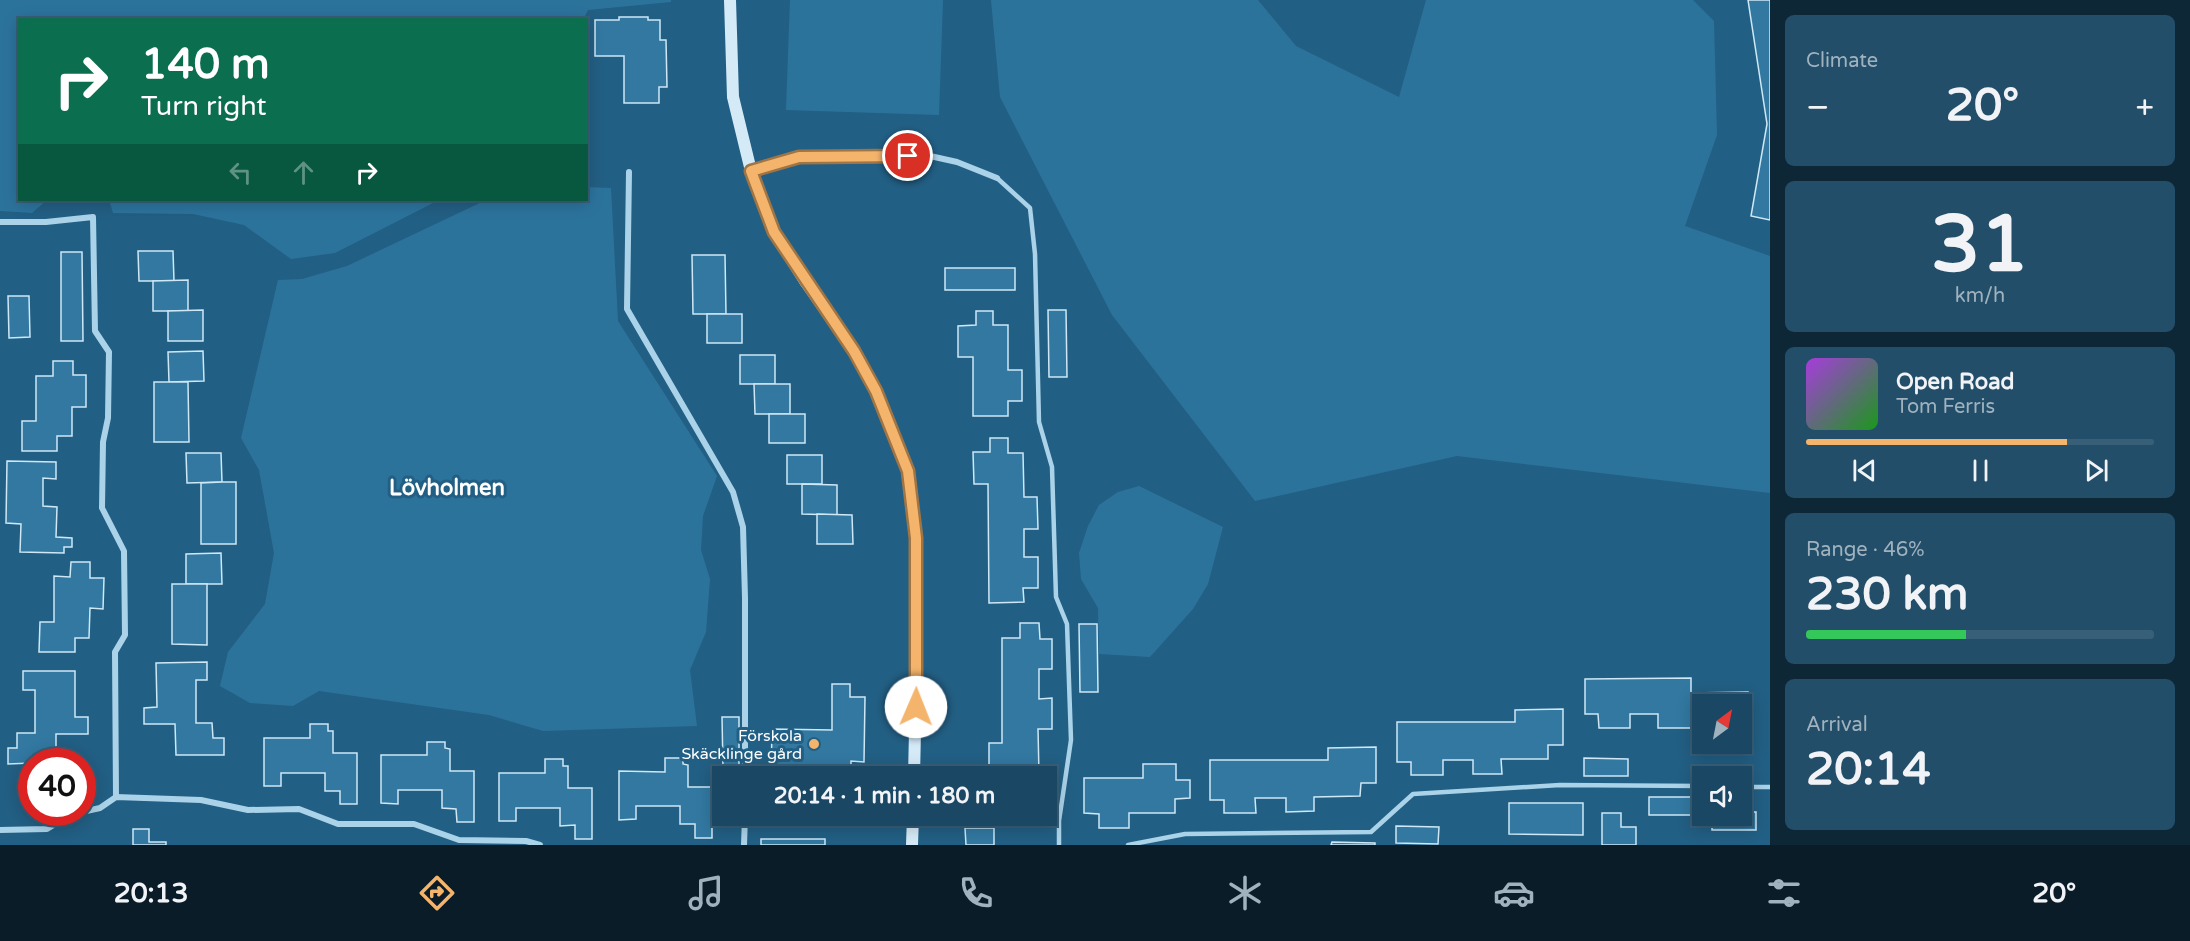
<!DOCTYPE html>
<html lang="en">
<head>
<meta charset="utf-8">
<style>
  :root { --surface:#1a4763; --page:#234e69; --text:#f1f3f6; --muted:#9fb2be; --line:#385f78; --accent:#f4b46c }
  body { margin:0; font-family:"Varela Round",sans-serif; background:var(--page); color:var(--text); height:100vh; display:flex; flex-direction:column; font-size:22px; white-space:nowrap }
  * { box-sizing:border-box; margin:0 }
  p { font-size:20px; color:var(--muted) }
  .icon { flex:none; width:33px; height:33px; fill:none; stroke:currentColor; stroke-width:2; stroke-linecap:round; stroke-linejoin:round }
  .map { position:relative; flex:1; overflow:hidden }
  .panel { display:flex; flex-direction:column; gap:15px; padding:15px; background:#0e2736; width:420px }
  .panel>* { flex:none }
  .hud { position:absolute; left:18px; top:18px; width:570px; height:183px; border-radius:0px; box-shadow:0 3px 15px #0003,0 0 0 2px var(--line); background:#0b6e4f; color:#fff; overflow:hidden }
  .needle { width:39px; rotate:32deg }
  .tools { position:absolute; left:1692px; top:694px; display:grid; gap:12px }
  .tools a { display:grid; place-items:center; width:60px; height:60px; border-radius:0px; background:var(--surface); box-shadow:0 3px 15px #0003,0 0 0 2px var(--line); font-size:30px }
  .speed { position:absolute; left:18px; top:748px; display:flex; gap:12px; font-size:30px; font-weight:700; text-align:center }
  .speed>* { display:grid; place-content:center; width:78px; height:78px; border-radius:50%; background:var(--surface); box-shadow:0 3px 15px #0003,0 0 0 2px var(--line); line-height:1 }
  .speed .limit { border:9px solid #d22; background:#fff; color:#111 }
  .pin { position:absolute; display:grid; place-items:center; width:51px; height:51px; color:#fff; margin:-26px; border:3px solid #fff; border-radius:50%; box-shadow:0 2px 6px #0007 }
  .me { position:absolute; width:66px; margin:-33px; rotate:1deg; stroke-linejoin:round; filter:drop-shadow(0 0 4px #0008) }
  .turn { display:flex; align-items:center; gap:21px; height:126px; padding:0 24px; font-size:27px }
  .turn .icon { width:78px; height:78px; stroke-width:2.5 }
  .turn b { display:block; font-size:42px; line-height:51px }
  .lanes { display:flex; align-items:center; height:57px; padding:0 24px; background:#0003; justify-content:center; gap:30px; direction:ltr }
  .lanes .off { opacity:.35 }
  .big { font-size:45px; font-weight:700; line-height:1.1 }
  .panel .widget { flex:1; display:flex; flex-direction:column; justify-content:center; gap:9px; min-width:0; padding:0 21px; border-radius:9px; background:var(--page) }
  .panel .dial { align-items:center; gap:0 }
  .dial b { font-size:78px; line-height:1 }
  .song { display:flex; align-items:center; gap:18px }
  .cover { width:72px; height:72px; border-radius:9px; background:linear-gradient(135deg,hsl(280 70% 55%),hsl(120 70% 35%)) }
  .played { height:6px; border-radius:3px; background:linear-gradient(90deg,var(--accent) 75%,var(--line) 75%) }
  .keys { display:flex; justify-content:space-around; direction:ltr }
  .heat { display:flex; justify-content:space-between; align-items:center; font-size:33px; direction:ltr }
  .charge { height:9px; border-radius:4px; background:linear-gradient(90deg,#34c759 46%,var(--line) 0) }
  .trip { position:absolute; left:712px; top:766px; width:345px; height:60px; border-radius:0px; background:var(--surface); box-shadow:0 3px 15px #0003,0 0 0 2px var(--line); font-weight:700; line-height:60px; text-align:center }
  .menu { display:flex; height:96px; justify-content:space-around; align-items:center; background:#0a1c28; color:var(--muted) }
  .menu .icon { width:42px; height:42px }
  .menu .current { color:var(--accent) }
  .menu b { font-size:27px; color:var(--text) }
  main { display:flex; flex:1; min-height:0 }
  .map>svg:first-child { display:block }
  .green { fill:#2c739c }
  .building { fill:#3278a1; stroke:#cee8f6; stroke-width:1.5 }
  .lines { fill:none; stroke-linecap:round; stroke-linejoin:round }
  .lane { stroke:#aad2e8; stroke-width:4.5 }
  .street { stroke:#aad2e8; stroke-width:6 }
  .secondary { stroke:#d5eaf7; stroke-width:12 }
  .route-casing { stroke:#9f7546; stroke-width:15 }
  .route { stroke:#f4b46c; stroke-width:10 }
  .poi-dot { fill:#f4b46c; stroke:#225f84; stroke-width:2 }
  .labels { text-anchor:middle; stroke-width:6; stroke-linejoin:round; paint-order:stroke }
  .poi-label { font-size:16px; fill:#fff; stroke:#225f84; text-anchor:end }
  .district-label { font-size:22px; font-weight:bold; fill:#fff; stroke:#225f84 }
</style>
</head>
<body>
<main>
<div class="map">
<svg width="1770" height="845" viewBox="0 0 1770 845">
  <rect width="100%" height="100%" fill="#225f84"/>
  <g class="green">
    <path d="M0 0H671V2L588 10 583 20H20V200H47L32 213 0 211Z"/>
    <path d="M790 0H943L939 115 786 110Z"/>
    <path d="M991 0H1258L1296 46 1399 97 1426 0H1693L1714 21 1717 135 1685 226 1770 256V493L1457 456 1255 501 1112 315 1000 97Z"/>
    <path d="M587 187 611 188 618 321 717 476 703 516 701 550 710 579 706 632 690 670 697 726 543 731 489 715 319 691 293 706 250 703 220 686 228 652 265 604 274 553 259 470 241 438 278 280 302 279 347 266 486 200H586Z"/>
    <path d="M109 200H439L335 253 291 259 244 225 193 214 113 213Z"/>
    <path d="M1139 486 1223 527 1208 584 1193 609 1150 657 1099 654 1098 608 1081 579 1079 553 1088 526 1099 505 1118 492Z"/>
  </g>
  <g class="building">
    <path d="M1748 0H1770V220L1751 216 1767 124Z"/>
    <path d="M619 17H648V20H660V40H666L667 87H659V103H624V56H595V20H619Z"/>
    <path d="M138 251H173L174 281H139Z"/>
    <path d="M61 252H82L83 341H61Z"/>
    <path d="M692 255H725L726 314H693Z"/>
    <rect x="945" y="268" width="70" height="22"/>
    <path d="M188 280V311H153V281Z"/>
    <path d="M8 296H29L30 337 9 338Z"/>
    <path d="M203 310V341H168V311Z"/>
    <path d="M1048 310H1066L1067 377H1049Z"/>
    <path d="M976 311H993V325H1008V370H1022V401H1008V416H973V357H958V326L976 325Z"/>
    <rect x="707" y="314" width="35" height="29"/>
    <path d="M203 351 204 381 169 382 168 352Z"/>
    <rect x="740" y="355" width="35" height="29"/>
    <path d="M53 361H73V375H86V407H72V436H57V451H22V421H36V376H53Z"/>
    <path d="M154 382H188L189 442H154Z"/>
    <path d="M754 384H790V414H755Z"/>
    <rect x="769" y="414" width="36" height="29"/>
    <path d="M990 438H1008V453H1023L1024 497H1037L1038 529H1024V557H1038V588H1023L1024 602 989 603 988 484H974L973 452H990Z"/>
    <path d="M186 453H221L222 482 187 483Z"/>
    <rect x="787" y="455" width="35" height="29"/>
    <path d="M7 461 56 462V479L43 478V506L57 507 56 537 72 538V547H64V553L20 552 21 524 6 523Z"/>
    <path d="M222 482H236V544H201V483Z"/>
    <path d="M802 484 837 485V515L802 514Z"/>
    <path d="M817 514 852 515 853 544H817Z"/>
    <path d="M221 553 222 584H186V554Z"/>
    <path d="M71 562H90V578H104L103 609 90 608 89 638H75V652H39L40 622H54V576L70 577Z"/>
    <path d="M172 584H207V645L172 644Z"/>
    <path d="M1020 623H1039L1040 639H1052V669H1039V699L1052 698V729H1038L1039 774 989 777V743H1002V638H1020Z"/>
    <path d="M1079 624H1097L1098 692H1080Z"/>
    <path d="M207 662V680H196V723H212L213 738H224V755H176L175 724H144V708L157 707 156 663Z"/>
    <path d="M23 671H75V717H88V734H56V762L8 764V748H17V733H35V690H23Z"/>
    <path d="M1691 678V693L1748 692 1749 727H1742V705H1702V728H1658V714H1630V728H1599L1598 714H1585V679Z"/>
    <path d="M832 684H850V697H865L864 762 851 761V777H771L772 729 832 730Z"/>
    <path d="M1563 709V745H1548V759H1501L1502 774H1473V760H1443V775H1411V762H1397V722H1515V710Z"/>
    <path d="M722 717H739V768H723Z"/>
    <path d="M310 724H328V731H333V753H357V804H340V791H325V773H281V786H264V738H310Z"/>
    <path d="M427 742H445V748L450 749V771H474V822H457L456 809 442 808V790H398V804L381 803V755H427Z"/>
    <path d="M1376 747V783H1361L1360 796 1314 797V811L1286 812V798H1255L1256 813H1224V800H1210V760H1328V748Z"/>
    <path d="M665 758H683V764L688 765V787H712V838H695V824H680V806H636V819L619 820V771L665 772Z"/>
    <path d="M1584 758 1628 759V776H1584Z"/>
    <path d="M545 759H563V766H568V788H592V839H575V825L560 826V808H516V821H499V773H545Z"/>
    <path d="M1143 764H1176V780H1190V798L1175 799V813H1129V828H1099V814L1084 813V778H1143Z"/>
    <rect x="1649" y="797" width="44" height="18"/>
    <path d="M1509 803H1583V835L1509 834Z"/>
    <path d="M1742 812H1756V830H1712V816H1742Z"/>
    <path d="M1602 813H1621V827H1636V845H1602Z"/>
    <path d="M1396 826 1439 827 1438 844 1396 843Z"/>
    <path d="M965 828H994V845H966Z"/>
    <path d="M133 829H149V842H166V845H133Z"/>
    <rect x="761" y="839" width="64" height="6"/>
    <path d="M1332 842 1375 843V845H1331Z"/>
  </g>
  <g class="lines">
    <g class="lane">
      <path d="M997 178 1030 208 1035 254 1039 422 1052 467 1056 597 1067 624 1071 740 1059 821V845"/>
      <path d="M1742 787H1770"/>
      <path d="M1128 845 1185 834 1371 832 1413 794 1560 785 1702 786"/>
    </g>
    <g class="street">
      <path d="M751 171 799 157 930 156 957 162 997 178"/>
      <path d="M629 172 627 309 733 492 743 527 745 598V777"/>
      <path d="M0 222H46L93 217 95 331 109 352 108 418 103 442 102 508 124 551 125 635 115 652 116 797"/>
      <path d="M82 812 100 808 116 797 201 800 248 810 299 809 338 824H414L459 840 526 841 540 845"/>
      <path d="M0 830 47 829 68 816 80 813"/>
      <path d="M744 845 745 816"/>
    </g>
    <g class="secondary">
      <path d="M730 0 733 97 751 171 774 232 805 281 854 351 876 391 908 471 916 538 917 637 914 777"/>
      <path d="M912 845 913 816"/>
    </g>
  </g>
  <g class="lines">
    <g class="route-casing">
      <path id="route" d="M908 156 799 157 751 171 774 232 854 351 876 391 908 471 916 538V707"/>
    </g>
    <use href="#route" class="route"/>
  </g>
  <circle class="poi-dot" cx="814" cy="744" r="6"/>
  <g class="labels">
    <g class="poi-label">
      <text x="802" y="741">Förskola<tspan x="802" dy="18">Skäcklinge gård</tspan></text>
    </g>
    <g class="district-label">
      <text x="447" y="495">Lövholmen</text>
    </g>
  </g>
</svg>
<div class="tools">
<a><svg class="needle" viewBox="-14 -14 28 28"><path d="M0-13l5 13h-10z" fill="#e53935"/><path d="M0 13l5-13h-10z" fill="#9fb2be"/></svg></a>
<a><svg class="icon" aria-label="sound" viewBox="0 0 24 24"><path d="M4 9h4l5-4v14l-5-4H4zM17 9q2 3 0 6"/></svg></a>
</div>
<div class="speed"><div class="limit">40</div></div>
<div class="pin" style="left:908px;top:156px;background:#d93025"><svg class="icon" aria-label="arrive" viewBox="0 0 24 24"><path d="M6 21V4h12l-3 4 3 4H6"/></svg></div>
<svg class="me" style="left:916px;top:707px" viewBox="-20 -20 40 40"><circle r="19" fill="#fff"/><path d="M0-13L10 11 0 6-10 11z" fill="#f4b46c"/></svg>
<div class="trip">20:14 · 1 min · 180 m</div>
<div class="hud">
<div class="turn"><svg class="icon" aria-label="right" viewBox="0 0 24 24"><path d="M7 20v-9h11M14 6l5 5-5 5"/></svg><div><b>140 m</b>Turn right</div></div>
<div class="lanes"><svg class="icon off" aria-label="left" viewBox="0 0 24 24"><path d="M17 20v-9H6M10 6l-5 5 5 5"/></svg><svg class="icon off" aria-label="ahead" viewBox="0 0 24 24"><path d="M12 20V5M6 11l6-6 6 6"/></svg><svg class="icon" aria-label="right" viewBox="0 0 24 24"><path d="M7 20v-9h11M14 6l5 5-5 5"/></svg></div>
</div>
</div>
<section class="panel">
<div class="widget"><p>Climate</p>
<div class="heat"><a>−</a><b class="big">20°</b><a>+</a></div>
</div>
<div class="widget dial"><b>31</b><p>km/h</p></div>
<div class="widget">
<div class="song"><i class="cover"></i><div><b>Open Road</b><p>Tom Ferris</p></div></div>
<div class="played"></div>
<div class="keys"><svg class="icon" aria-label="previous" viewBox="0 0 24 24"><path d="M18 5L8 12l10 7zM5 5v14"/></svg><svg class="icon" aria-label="pause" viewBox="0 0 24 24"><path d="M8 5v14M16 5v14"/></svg><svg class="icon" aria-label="next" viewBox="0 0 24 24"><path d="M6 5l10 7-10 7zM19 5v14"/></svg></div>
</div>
<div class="widget"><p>Range · 46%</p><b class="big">230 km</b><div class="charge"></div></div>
<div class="widget"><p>Arrival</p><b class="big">20:14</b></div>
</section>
</main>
<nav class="menu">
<b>20:13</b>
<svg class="icon current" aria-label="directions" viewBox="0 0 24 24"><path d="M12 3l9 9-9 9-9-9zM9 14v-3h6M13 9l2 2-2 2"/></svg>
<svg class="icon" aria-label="music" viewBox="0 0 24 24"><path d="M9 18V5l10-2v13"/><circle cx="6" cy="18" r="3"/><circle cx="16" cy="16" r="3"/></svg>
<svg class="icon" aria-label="phone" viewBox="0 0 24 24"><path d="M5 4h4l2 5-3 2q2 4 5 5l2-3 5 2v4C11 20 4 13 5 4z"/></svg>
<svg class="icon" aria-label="climate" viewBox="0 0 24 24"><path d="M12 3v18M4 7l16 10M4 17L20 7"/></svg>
<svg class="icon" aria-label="car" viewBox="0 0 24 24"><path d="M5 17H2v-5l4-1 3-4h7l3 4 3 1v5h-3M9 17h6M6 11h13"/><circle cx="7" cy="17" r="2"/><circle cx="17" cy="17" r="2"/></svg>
<svg class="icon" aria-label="filters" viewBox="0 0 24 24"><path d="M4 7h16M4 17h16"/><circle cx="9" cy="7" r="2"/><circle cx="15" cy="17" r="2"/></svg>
<b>20°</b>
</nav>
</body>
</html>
